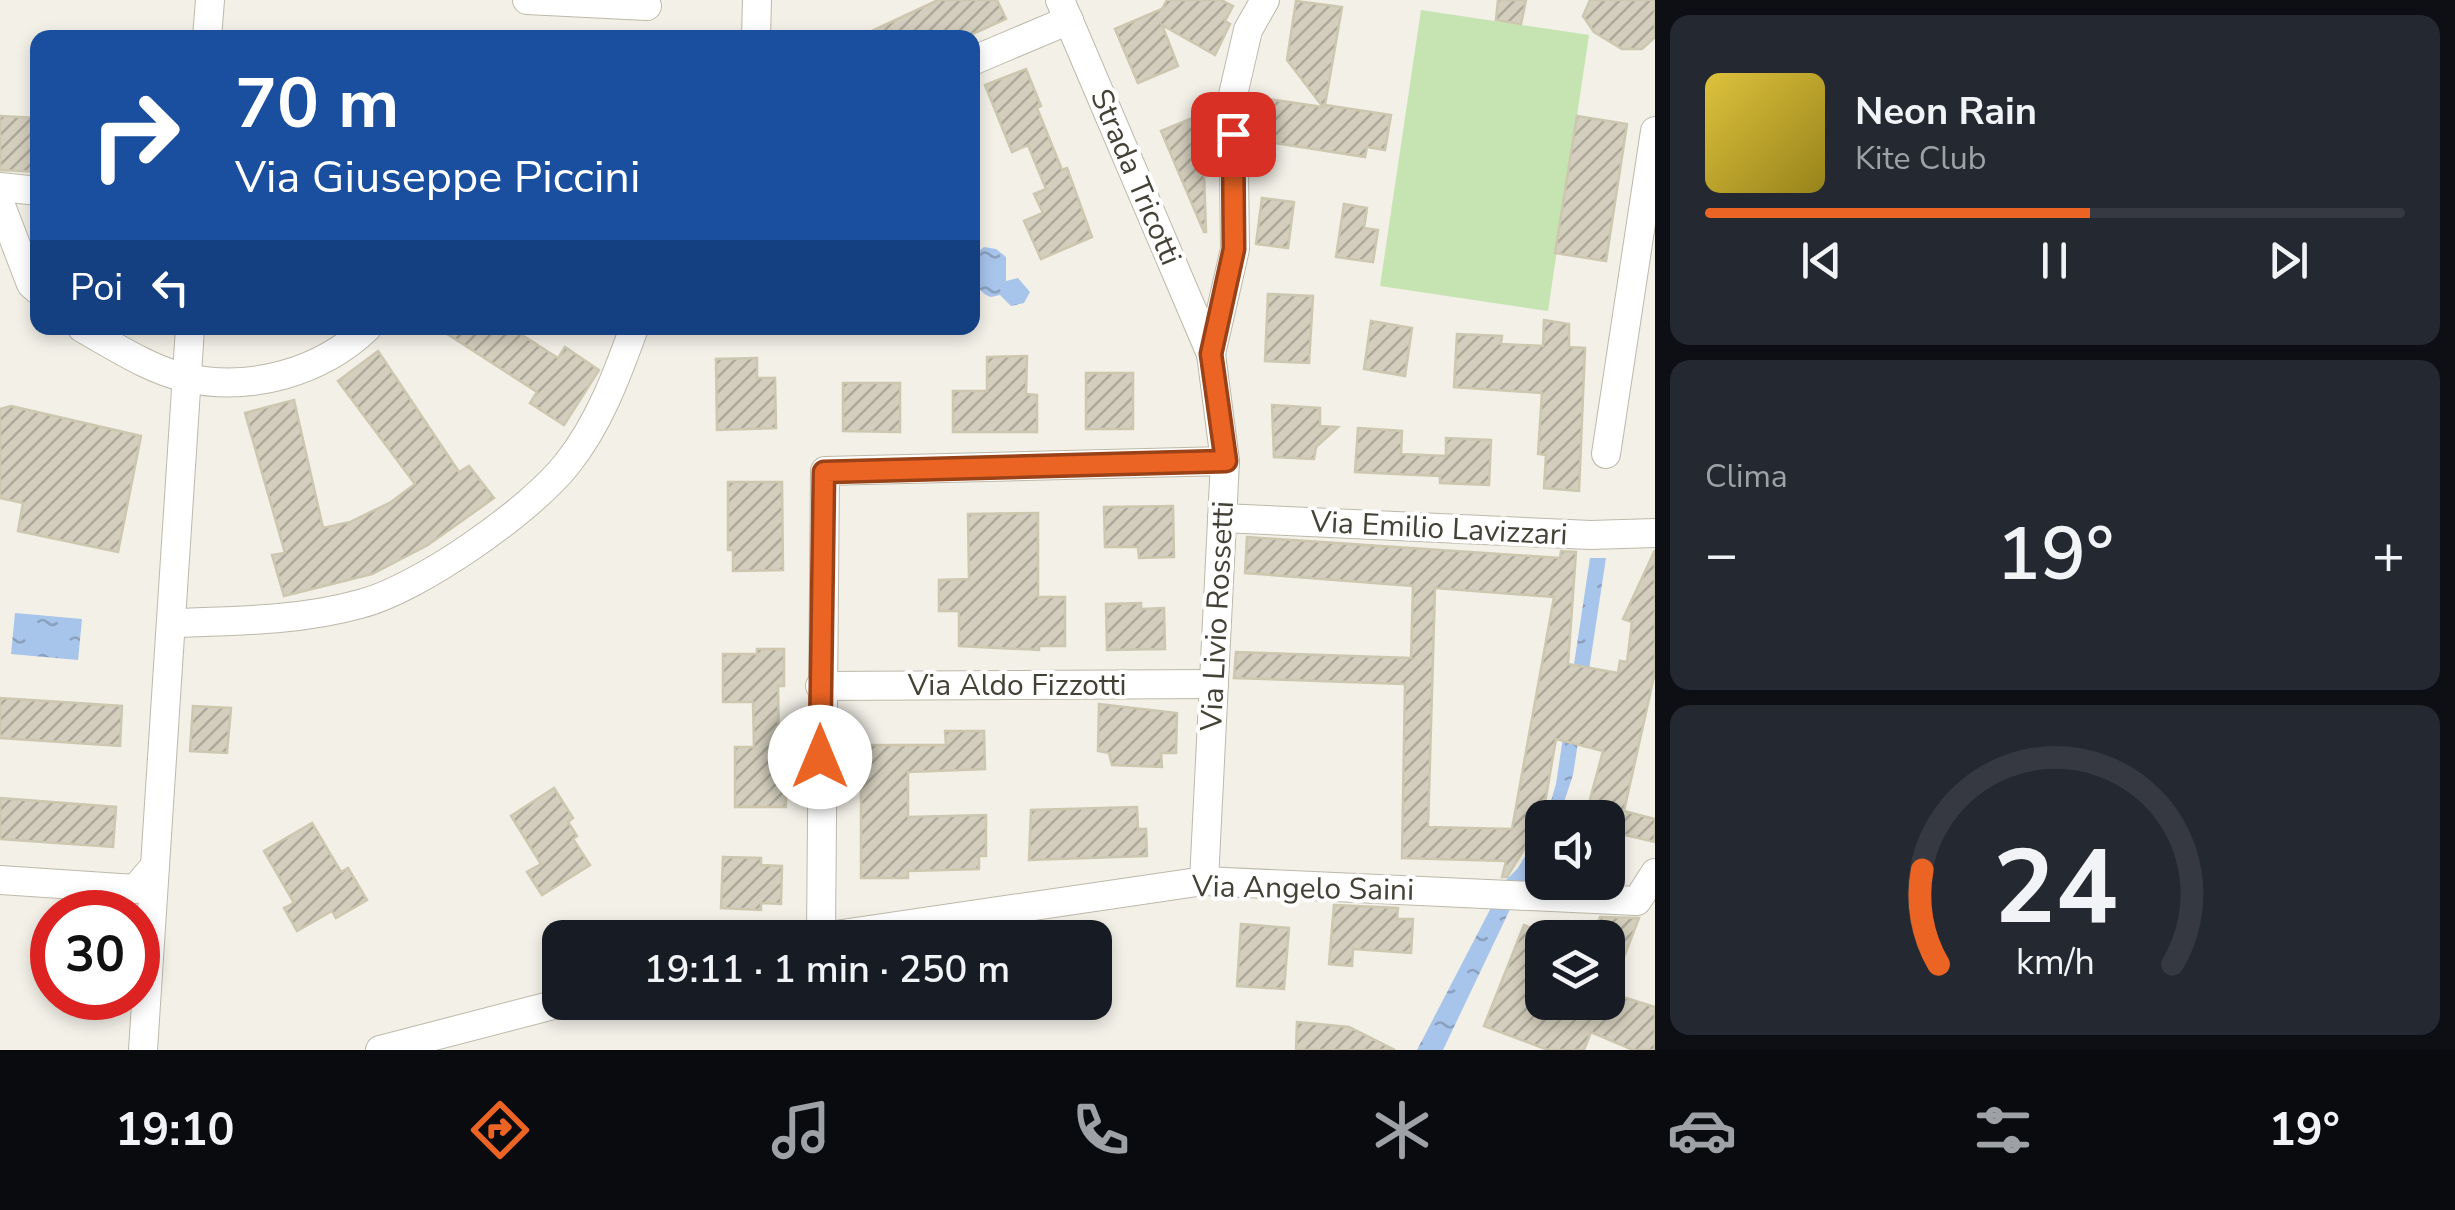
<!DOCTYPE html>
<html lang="it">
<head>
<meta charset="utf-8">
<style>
  :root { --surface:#171b24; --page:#242831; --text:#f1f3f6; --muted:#9ea1a6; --line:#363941; --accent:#eb6424 }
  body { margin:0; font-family:"Nunito Sans",sans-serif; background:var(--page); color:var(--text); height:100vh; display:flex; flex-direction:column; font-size:38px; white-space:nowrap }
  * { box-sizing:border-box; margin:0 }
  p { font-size:32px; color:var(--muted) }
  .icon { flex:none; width:55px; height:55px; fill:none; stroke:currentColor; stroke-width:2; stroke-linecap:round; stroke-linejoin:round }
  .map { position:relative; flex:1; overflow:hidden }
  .sheet { display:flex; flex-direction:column; gap:15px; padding:15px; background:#0d0f14; width:800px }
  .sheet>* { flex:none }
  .guide { position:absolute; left:30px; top:30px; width:950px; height:305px; border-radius:20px; box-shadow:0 5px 15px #0003; background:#1a4fa0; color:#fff; overflow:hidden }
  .tools { position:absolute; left:1525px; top:800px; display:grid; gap:20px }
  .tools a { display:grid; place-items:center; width:100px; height:100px; border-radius:20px; background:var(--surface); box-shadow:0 5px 15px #0003; font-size:50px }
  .speed { position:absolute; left:30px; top:890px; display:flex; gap:20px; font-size:50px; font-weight:700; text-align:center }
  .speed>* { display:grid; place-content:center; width:130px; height:130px; border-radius:50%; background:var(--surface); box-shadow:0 5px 15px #0003; line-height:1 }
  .speed .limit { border:15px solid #d22; background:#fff; color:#111 }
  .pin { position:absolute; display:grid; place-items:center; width:85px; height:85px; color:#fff; margin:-42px; border-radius:20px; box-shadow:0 5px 15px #0006 }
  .me { position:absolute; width:110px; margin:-55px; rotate:0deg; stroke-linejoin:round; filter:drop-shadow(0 0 8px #0008) }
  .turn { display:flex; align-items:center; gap:35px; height:210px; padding:0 40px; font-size:45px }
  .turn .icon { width:130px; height:130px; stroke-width:2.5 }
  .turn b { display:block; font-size:70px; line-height:85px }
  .then { display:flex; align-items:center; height:95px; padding:0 40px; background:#0003; gap:20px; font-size:38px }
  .big { font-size:75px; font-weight:600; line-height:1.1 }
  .sheet .card { flex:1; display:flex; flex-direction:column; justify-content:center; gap:15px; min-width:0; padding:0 35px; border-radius:20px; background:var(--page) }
  .sheet .dial { align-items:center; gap:0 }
  .dial svg { height:260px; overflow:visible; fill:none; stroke:var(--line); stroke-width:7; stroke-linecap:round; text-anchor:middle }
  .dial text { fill:var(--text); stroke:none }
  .song { display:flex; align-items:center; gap:30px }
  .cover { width:120px; height:120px; border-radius:15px; background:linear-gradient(135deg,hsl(50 70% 55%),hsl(50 70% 35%)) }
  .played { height:10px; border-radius:5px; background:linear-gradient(90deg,var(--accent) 55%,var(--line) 55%) }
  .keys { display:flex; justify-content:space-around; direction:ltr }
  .heat { display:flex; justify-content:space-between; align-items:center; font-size:55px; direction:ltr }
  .trip { position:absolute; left:542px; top:920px; width:570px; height:100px; border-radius:20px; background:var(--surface); box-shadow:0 5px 15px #0003; font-weight:600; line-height:100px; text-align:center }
  .tabs { display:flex; height:160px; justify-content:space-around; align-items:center; background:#090b0e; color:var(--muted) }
  .tabs .icon { width:70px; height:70px }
  .tabs .selected { color:var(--accent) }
  .tabs b { font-size:45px; color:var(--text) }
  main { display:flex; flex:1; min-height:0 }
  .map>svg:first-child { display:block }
  .pitch { fill:#c5e4b2 }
  .water { fill:url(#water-ripples) }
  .building { fill:url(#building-hatch); stroke:#cdc7b0; stroke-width:2.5; fill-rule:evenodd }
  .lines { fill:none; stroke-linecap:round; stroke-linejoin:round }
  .minor-casing { stroke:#bdb9aa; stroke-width:30 }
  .minor { stroke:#fff; stroke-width:28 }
  .route-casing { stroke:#994117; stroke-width:25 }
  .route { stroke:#eb6424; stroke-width:18 }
  .labels { text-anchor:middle; stroke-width:8; stroke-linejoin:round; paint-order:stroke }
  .street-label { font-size:30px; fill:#444136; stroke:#fff }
</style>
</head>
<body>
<main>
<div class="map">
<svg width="1655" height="1050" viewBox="0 0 1655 1050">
  <defs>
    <pattern id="water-ripples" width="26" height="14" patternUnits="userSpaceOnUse" patternTransform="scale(2.5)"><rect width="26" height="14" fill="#a7c4eb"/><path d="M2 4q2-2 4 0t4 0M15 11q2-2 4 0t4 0" fill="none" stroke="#8aa1bf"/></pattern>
    <pattern id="building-hatch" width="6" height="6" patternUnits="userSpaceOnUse" patternTransform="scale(2.5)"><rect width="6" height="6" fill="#d3cebd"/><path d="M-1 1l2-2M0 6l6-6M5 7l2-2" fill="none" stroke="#ada99a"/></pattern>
  </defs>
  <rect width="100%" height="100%" fill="#f2f0e7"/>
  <path class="pitch" d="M1421 10 1589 35 1548 311 1380 286Z"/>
  <g class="water">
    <path d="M984 247 996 249 1006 257V281L1018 278 1030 292 1024 303 1011 306 1000 295 991 297C974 291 972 273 973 256Z"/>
    <path d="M1590 558H1606L1573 775 1559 817 1546 818 1556 784Z"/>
    <path d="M15 613 82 619 78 660 11 654Z"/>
    <path d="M1542 828V858L1523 890 1502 884 1518 868Z"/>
    <path d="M1494 902 1513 903 1443 1050H1417Z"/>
  </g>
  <g class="building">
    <path d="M938 0H997L1006 19 964 38H857Z"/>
    <path d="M1167 0H1221L1233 6 1225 21 1230 24 1215 55 1162 25 1178 66 1138 83 1115 29 1162 9Z"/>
    <path d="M1498 0H1526L1521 24 1496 20Z"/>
    <path d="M1590 0H1655V37L1642 49H1622L1594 32 1583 16Z"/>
    <path d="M1296 1 1342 7 1325 105 1391 115 1385 150 1367 147 1365 157 1268 142 1270 134 1256 131 1261 98 1323 107 1287 60Z"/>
    <path d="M1026 69 1041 106 1037 108 1062 170 1067 168 1092 237 1041 259 1024 221 1043 213 1034 194 1046 189 1028 145 1012 152 985 85Z"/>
    <path d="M1202 114 1206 232H1204L1161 131Z"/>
    <path d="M0 116 38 118V172L0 170Z"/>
    <path d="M1577 116 1627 124 1606 261 1555 253Z"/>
    <path d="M1262 198 1294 202 1288 248 1256 244Z"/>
    <path d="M1344 204 1367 208 1364 228 1378 230 1373 262 1336 257Z"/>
    <path d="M1268 294 1313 296 1309 363 1265 361Z"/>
    <path d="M1544 320 1569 324V347L1585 348 1579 491 1544 488 1546 455 1538 454 1542 393 1454 387 1457 334 1502 336 1501 344 1543 346Z"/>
    <path d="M1371 321 1412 328 1405 376 1364 369Z"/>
    <path d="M438 328H511L558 358 565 347 599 370 564 425 530 403 537 392Z"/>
    <path d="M378 351 459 472 469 466 494 498 428 545 372 574 284 596 272 555 285 553 245 413 294 400 323 528 350 522 391 502 415 484 338 381Z"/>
    <path d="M1027 356 1026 394 1037 395V432H953V391H987V357Z"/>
    <path d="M757 358V378H775L776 428 717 430 716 359Z"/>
    <rect x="1086" y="373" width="47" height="56"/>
    <path d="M843 383H900V432L843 431Z"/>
    <path d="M1272 405 1320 408V426L1338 427 1316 447 1314 459 1274 457Z"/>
    <path d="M11 406 141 436 118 552 18 531 23 503 0 498V409Z"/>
    <path d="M1358 428 1402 431 1401 454 1446 456V438L1491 440 1489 485 1440 483V476L1355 472Z"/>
    <path d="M728 482H782L783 570 733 571V550H728Z"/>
    <path d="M1173 506 1174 557 1139 558 1138 547H1105L1104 507Z"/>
    <path d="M1038 513V597H1065V646H1039V650L959 646V611H939V580L969 579 968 514Z"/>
    <path d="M1247 537 1560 558 1561 551 1576 552 1568 664 1618 673 1620 661 1627 662 1632 622 1623 619 1655 550V672L1624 811 1655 819V842L1608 831V818H1585L1603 751 1556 739 1542 820 1507 877H1502L1506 861 1402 858 1405 684 1234 678 1236 652 1411 658 1413 586 1245 573ZM1435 588 1554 597 1512 829 1428 827Z"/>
    <path d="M1141 603V609L1164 608 1165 649 1107 650 1106 604Z"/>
    <path d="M757 649H784V686H778L779 747H786V807H735V747H754L753 702H723V654H757Z"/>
    <path d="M0 698 122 706 120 746 0 738Z"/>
    <path d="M1099 704 1177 713 1176 753H1161L1162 767 1112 765 1109 753 1098 751Z"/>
    <path d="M193 706 231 708 227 753 190 751Z"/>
    <path d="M945 731H984L985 769 908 772V817L986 815V856H979V869L908 871V878H861V745H946Z"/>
    <path d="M554 788 573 818 568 822 577 836 573 839 590 865 542 895 527 872 541 864 511 816Z"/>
    <path d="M0 798 116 807 113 847 0 839Z"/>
    <path d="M1137 807 1138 829H1146L1147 856 1029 860 1031 810Z"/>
    <path d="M312 823 341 872 348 868 367 900 336 918 332 911 297 931 284 908 294 903 264 851Z"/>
    <path d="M723 857 761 858V865L782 866 781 904 761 903V910L721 908Z"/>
    <path d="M1334 905 1398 908 1397 919H1413L1411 953 1353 949 1352 966 1329 964Z"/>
    <path d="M1600 917 1639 918 1610 993 1655 1007V1050H1633L1591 1032 1584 1050H1548L1484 1026 1524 925 1542 932V976L1532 1002H1608V938H1593Z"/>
    <path d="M1241 924 1289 928 1284 989 1237 986Z"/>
    <path d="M1297 1022 1349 1027 1395 1050H1296Z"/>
  </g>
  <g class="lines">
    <g class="minor-casing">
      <g id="minor">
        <path d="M527 0 647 6"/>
        <path d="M1060 0 1211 354"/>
        <path d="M207 38 210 0"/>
        <path d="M756 38 757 0"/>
        <path d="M972 61 1069 20"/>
        <path d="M0 187 38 191"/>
        <path d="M0 203 31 284 38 290"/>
        <path d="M82 328C114 346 152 371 187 378 251 392 321 372 367 328"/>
        <path d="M1606 454 1655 131"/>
        <path d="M1222 518 1591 535 1655 533"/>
        <path d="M171 623C234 621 299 621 360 604 419 589 530 511 567 464 599 424 617 375 634 328"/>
        <path d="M820 686 1214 684"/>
        <path d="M0 880 135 889 155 866"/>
        <path d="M1204 881 1225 461 1211 354 1235 249 1233 95 1248 30 1265 0"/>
        <path d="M821 936 825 471 1225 461"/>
        <path d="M815 938 1204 881 1637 901 1655 873"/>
        <path d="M143 1050 190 328"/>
        <path d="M380 1050 565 1002"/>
      </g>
    </g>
    <use href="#minor" class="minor"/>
  </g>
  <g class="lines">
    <g class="route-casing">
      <path id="route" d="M820 757 824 472 1226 461 1211 354 1234 249 1233 134"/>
    </g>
    <use href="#route" class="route"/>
  </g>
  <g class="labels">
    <g class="street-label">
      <text transform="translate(1136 177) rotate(67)" y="10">Strada Tricotti</text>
      <text transform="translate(1439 528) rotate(3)" y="10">Via Emilio Lavizzari</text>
      <text transform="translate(1217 616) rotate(-87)" y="10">Via Livio Rossetti</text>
      <text x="1017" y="695">Via Aldo Fizzotti</text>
      <text transform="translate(1303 888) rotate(1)" y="10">Via Angelo Saini</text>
    </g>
  </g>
</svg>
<div class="tools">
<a><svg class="icon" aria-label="sound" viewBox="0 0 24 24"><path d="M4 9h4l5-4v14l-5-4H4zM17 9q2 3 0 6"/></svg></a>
<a><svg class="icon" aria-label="layers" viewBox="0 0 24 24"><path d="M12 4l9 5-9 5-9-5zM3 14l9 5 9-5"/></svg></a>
</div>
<div class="speed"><div class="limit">30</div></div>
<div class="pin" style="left:1233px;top:134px;background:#d93025"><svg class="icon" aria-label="arrive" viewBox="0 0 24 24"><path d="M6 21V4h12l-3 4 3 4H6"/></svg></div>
<svg class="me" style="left:820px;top:757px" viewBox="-20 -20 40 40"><circle r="19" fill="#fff"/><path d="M0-13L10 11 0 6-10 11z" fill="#eb6424"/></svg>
<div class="trip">19:11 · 1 min · 250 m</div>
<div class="guide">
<div class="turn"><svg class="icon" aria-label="right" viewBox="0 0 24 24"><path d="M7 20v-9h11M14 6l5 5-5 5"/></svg><div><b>70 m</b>Via Giuseppe Piccini</div></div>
<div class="then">Poi<svg class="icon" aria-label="left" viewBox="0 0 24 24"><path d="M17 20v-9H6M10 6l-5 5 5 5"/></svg></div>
</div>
</div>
<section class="sheet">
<div class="card">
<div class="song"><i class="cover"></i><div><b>Neon Rain</b><p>Kite Club</p></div></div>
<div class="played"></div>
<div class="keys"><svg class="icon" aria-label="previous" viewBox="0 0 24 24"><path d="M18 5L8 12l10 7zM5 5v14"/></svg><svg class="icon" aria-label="pause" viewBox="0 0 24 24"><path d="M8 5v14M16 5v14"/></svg><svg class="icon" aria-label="next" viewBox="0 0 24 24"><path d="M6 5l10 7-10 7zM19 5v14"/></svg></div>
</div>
<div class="card"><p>Clima</p>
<div class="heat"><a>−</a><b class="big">19°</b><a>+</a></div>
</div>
<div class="card dial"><svg viewBox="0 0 100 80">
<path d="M14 69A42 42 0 1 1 86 69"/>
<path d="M14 69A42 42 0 0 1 9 40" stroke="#eb6424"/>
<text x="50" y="56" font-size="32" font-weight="700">24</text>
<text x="50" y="72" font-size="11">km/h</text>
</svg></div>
</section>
</main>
<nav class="tabs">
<b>19:10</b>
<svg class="icon selected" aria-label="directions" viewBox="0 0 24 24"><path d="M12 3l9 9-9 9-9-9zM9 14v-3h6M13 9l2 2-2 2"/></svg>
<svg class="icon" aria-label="music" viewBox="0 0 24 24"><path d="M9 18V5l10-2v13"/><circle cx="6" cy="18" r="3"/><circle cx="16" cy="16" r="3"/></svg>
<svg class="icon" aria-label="phone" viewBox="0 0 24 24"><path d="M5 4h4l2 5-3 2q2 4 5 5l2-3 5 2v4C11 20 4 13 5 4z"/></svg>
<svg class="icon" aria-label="climate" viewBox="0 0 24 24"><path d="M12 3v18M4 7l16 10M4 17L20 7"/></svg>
<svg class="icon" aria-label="car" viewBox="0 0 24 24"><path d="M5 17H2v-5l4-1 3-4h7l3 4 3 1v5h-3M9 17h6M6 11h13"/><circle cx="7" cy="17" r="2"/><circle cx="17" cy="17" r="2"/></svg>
<svg class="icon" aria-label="filters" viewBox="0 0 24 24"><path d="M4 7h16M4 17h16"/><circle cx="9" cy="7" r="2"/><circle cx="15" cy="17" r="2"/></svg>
<b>19°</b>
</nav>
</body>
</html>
